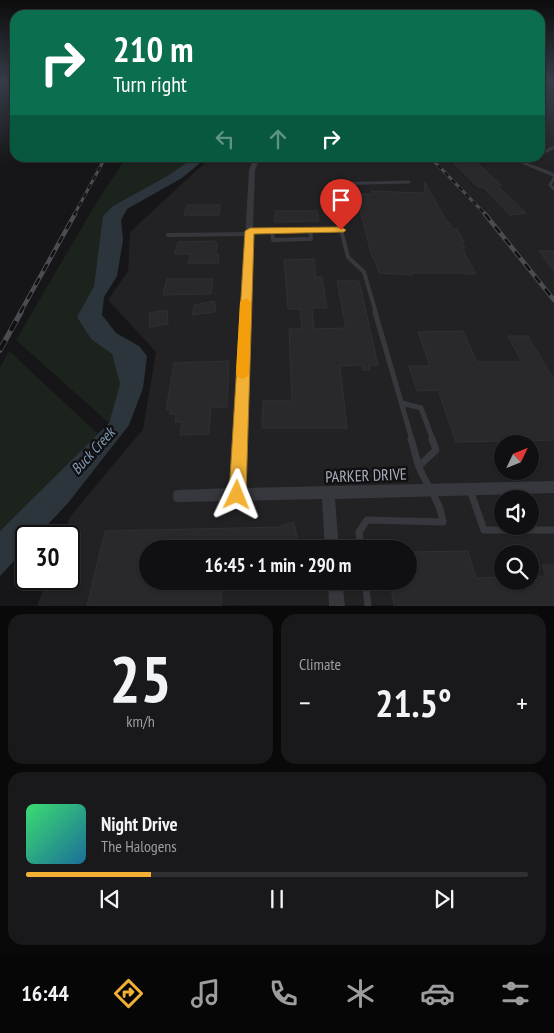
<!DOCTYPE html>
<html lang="en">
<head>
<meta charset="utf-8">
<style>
  :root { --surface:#101012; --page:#19191b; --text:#f1f3f6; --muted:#9c9d9f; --line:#303032; --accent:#f2b134 }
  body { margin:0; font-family:"PT Sans Narrow",sans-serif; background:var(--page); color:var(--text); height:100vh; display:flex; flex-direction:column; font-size:19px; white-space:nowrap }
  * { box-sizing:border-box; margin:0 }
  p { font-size:16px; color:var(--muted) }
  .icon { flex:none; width:28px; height:28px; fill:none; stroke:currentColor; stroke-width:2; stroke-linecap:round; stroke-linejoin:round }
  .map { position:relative; height:606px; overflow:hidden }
  .details { display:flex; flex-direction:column; gap:8px; padding:8px; background:#09090a; flex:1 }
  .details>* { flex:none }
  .banner { position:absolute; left:10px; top:10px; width:535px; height:152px; border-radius:15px; box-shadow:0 1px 4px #0004,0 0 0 1px var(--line); background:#0b6e4f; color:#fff; overflow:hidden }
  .needle { width:32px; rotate:47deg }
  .tools { position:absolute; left:494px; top:435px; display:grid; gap:10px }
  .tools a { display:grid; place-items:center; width:45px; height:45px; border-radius:50%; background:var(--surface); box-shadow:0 1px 4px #0004,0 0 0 1px var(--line); font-size:25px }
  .speed { position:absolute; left:15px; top:525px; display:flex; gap:10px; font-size:25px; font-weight:700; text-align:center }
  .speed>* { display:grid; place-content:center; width:65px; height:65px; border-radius:50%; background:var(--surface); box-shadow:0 1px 4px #0004,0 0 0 1px var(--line); line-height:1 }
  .speed .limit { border:2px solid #111; border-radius:8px; background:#fff; color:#111 }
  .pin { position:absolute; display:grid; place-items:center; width:42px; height:42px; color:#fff; margin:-51px -21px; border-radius:50% 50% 50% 0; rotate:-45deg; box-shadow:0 0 5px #0007 }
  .pin .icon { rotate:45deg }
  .me { position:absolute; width:55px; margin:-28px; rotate:2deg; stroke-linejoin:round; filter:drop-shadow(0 0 4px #0008) }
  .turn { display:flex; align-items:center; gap:18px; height:105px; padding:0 20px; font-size:22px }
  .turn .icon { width:65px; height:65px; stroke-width:2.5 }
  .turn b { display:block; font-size:35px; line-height:42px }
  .lanes { display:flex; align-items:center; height:48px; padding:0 20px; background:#0003; justify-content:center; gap:25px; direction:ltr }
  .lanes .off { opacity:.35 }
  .big { font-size:38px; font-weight:800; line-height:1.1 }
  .details .widget { flex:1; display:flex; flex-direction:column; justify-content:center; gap:8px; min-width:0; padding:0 18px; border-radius:15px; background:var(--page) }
  .details .dial { align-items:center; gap:0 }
  .dial b { font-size:65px; line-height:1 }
  .song { display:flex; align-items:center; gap:15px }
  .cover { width:60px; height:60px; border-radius:8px; background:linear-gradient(135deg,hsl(140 70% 55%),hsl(200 70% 35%)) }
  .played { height:5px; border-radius:2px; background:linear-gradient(90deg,var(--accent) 25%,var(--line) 25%) }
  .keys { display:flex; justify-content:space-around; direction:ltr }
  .heat { display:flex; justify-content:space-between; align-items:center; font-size:28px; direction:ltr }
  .details .tiles { flex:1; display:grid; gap:8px; grid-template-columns:1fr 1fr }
  .widget:last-child { grid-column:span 2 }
  .trip { position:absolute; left:139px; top:540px; width:278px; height:50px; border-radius:25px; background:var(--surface); box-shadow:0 1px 4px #0004,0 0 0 1px var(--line); font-weight:800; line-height:50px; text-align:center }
  .tabs { display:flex; height:80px; justify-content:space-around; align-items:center; background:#060607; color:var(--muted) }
  .tabs .icon { width:35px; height:35px }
  .tabs .active { color:var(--accent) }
  .tabs b { font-size:22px; color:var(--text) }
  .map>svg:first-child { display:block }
  .built { fill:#222225; fill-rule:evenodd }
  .green { fill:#1c231d }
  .water { fill:#2c353c }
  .building { fill:#29292c; stroke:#303034 }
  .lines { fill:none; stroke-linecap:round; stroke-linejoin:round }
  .lane-far3 { stroke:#37383d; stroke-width:3 }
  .lane-far2 { stroke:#37383d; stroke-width:4 }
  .lane-far1 { stroke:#37383d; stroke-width:5 }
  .lane { stroke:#37383d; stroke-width:7 }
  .street { fill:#37383d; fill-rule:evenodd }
  .rail-far2-casing { stroke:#4a4c52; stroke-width:3 }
  .rail-far1-casing { stroke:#4a4c52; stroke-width:4.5 }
  .rail-casing { stroke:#4a4c52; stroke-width:5.5 }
  .rail-far2 { stroke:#111113; stroke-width:2; stroke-dasharray:5; stroke-linecap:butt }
  .rail-far1 { stroke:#111113; stroke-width:2.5; stroke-dasharray:8; stroke-linecap:butt }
  .rail { stroke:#111113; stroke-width:4; stroke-dasharray:11; stroke-linecap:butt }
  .route { fill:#f2b134; stroke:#9d7322 }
  .slow { fill:#f59e0b }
  .labels { text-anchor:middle; stroke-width:5; stroke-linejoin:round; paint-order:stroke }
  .water-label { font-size:15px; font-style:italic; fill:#7f9bb3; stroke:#111113 }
  .near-street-label { font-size:16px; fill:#a8adb8; stroke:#111113 }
</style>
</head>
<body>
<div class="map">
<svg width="554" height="606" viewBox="0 0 554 606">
  <rect width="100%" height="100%" fill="#161618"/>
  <path class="built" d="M540 81H554V605L37 606 47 579H69V536H63L70 517 143 429 156 352 108 300 128 271 130 232 210 158H540ZM502 444H530V471H502ZM502 499H530V526H502ZM148 549H408V581H148ZM502 554H530V581H502Z"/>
  <g class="green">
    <path d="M126 158H193L169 175 113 206 98 257 94 286 77 317 91 339 112 354 120 384 109 423 16 340 98 200Z"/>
    <path d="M9 351 98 434 0 531V368Z"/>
  </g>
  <path class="water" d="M193 158H206L182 178 127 209 121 220 123 240 117 276 104 297 102 315 116 333 139 346 147 356 143 388 129 425 68 503 37 536H26V548L0 576V531L109 423 120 384 112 354 91 339 77 317 94 286 103 216 113 206 169 175Z"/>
  <g class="building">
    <path d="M449 158H472L501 185 498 186 526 213 510 215 483 187H478Z"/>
    <path d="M425 182 447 222H449L453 229H457L464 242H461L465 248H462L476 274H467L466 273H412L413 275 379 273 374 257H372L356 194H373L371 191 424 193Z"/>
    <path d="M187 205H220L219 215H184Z"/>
    <path d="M275 211H317L319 221 275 222Z"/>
    <path d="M215 241 217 243 216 255H219L218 263H188L191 254H175L178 242Z"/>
    <path d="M539 251H554V271Z"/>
    <path d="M314 259 316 277H322L327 308H312L314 329 346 328 337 281H359L378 365H369L370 370H363L362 365 340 366 347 428H262L263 401H292L289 329H302L300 309H288L284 260Z"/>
    <path d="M167 279H213L211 294 163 295Z"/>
    <path d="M214 301 213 304H216L215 312 192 315 194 305Z"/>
    <path d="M167 310 168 324 150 327 149 313Z"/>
    <path d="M463 331 477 362H522L508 336H528L554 380V440L456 442 438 390 417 391 409 366H430L418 332Z"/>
    <path d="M229 361 227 407H211L209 434 180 435 182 422H175L176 414H170V410H166L174 363Z"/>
    <path d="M290 523H294L300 549H148V581H222L221 606H87L105 531 282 527V525Z"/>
    <path d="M468 551 476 578 502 577V581H530V577L546 576 542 565H554V606H394L390 581H408V552Z"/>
  </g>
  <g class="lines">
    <g class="lane-far3">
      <path d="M540 154 554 147"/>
      <path d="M524 163 533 158"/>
      <path d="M554 178 550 185 554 189"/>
      <path d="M337 215 329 184 409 182"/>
    </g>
    <g class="lane-far2">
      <path d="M337 214 348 257 364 272 376 313"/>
      <path d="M249 231 341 230"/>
      <path d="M272 231 273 240 311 239 310 230"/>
      <path d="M168 235 249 234"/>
    </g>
    <g class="lane-far1">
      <path d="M375 312 412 440"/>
      <path d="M402 403 421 408 433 440"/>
    </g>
    <g class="lane">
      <path d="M419 466 436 450 432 439"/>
      <path d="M470 490 484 530H554"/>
      <path d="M361 549 359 532 367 520 443 522C440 500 427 487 419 467 416 458 414 448 411 439"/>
      <path d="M365 581 368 606"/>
    </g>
    <g class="street">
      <path d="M257 158H263L258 163 255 170 244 488 554 481V493L335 499 339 549H325L322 499 179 502 174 501 173 496 174 491 179 490 231 488 249 170 252 162Z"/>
      <path d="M508 158H515L554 173V177Z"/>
      <path d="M328 581H342L345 606H329Z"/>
    </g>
    <g class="rail-far2-casing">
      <g id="rail-far2">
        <path d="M431 158 486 215"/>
        <path d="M74 215 105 158"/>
      </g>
    </g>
    <g class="rail-far1-casing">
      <g id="rail-far1">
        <path d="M485 214 554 300"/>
        <path d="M20 313 75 214"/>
      </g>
    </g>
    <g class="rail-casing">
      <path id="rail" d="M0 350 21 312"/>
    </g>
    <use href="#rail-far2" class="rail-far2"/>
    <use href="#rail-far1" class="rail-far1"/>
    <use href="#rail" class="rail"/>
  </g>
  <linearGradient id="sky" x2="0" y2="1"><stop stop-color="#0c0c0d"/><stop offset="0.49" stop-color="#363c48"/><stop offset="1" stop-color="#363c48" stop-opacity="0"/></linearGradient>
  <rect width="554" height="165" fill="url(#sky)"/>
  <path class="route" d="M341 227 346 230 344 232 254 234 246 495 243 501 237 503 231 501 229 495 245 231 250 228Z"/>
  <path class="slow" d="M246 298 251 302 249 373 247 377 242 379 237 377 236 373 240 302Z"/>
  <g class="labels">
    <g class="water-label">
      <text transform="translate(93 451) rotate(-48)" y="5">Buck Creek</text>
    </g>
    <g class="near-street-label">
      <text transform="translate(366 475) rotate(-2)" y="6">PARKER DRIVE</text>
    </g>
  </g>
</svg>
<div class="tools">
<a><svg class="needle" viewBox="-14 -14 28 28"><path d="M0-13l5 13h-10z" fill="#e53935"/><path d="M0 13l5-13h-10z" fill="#9c9d9f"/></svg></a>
<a><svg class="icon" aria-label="sound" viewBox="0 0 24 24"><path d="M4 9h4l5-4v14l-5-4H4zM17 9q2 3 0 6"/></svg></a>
<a><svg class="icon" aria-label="search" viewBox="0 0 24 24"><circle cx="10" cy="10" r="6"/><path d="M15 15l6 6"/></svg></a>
</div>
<div class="speed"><div class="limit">30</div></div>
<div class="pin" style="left:341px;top:230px;background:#d93025"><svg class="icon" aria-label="arrive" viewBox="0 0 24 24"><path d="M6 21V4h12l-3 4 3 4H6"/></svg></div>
<svg class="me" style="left:237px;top:495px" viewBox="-20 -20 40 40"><path d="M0-17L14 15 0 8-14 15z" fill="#f2b134" stroke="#fff" stroke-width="4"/></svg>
<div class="trip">16:45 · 1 min · 290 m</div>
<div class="banner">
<div class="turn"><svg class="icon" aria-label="right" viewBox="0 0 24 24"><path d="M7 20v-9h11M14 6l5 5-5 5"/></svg><div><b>210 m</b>Turn right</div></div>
<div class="lanes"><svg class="icon off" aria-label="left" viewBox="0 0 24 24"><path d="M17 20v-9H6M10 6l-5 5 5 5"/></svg><svg class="icon off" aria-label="ahead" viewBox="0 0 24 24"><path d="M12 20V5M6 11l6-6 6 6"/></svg><svg class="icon" aria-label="right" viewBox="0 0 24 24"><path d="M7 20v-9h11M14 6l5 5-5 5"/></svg></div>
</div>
</div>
<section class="details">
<div class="tiles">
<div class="widget dial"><b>25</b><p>km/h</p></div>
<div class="widget"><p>Climate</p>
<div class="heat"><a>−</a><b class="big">21.5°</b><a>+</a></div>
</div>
<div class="widget">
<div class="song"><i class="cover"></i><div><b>Night Drive</b><p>The Halogens</p></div></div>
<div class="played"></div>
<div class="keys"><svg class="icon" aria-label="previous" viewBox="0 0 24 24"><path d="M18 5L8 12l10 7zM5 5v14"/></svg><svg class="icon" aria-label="pause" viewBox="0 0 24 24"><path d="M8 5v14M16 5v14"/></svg><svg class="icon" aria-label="next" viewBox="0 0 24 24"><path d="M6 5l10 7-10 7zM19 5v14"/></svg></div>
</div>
</div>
</section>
<nav class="tabs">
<b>16:44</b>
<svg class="icon active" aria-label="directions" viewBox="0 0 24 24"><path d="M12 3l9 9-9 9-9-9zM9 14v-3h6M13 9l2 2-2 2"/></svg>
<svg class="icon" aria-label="music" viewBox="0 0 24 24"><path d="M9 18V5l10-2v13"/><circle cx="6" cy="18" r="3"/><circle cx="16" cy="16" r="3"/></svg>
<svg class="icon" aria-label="phone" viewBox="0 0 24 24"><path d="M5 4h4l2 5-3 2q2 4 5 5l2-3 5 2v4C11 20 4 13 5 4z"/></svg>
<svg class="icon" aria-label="climate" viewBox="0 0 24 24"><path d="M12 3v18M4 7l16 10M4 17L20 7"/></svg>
<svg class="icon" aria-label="car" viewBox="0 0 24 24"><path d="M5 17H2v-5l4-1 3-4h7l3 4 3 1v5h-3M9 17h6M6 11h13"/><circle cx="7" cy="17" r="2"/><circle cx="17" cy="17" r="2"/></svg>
<svg class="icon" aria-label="filters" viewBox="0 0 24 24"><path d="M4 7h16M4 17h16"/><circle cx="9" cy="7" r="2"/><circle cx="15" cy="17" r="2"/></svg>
</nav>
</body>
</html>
